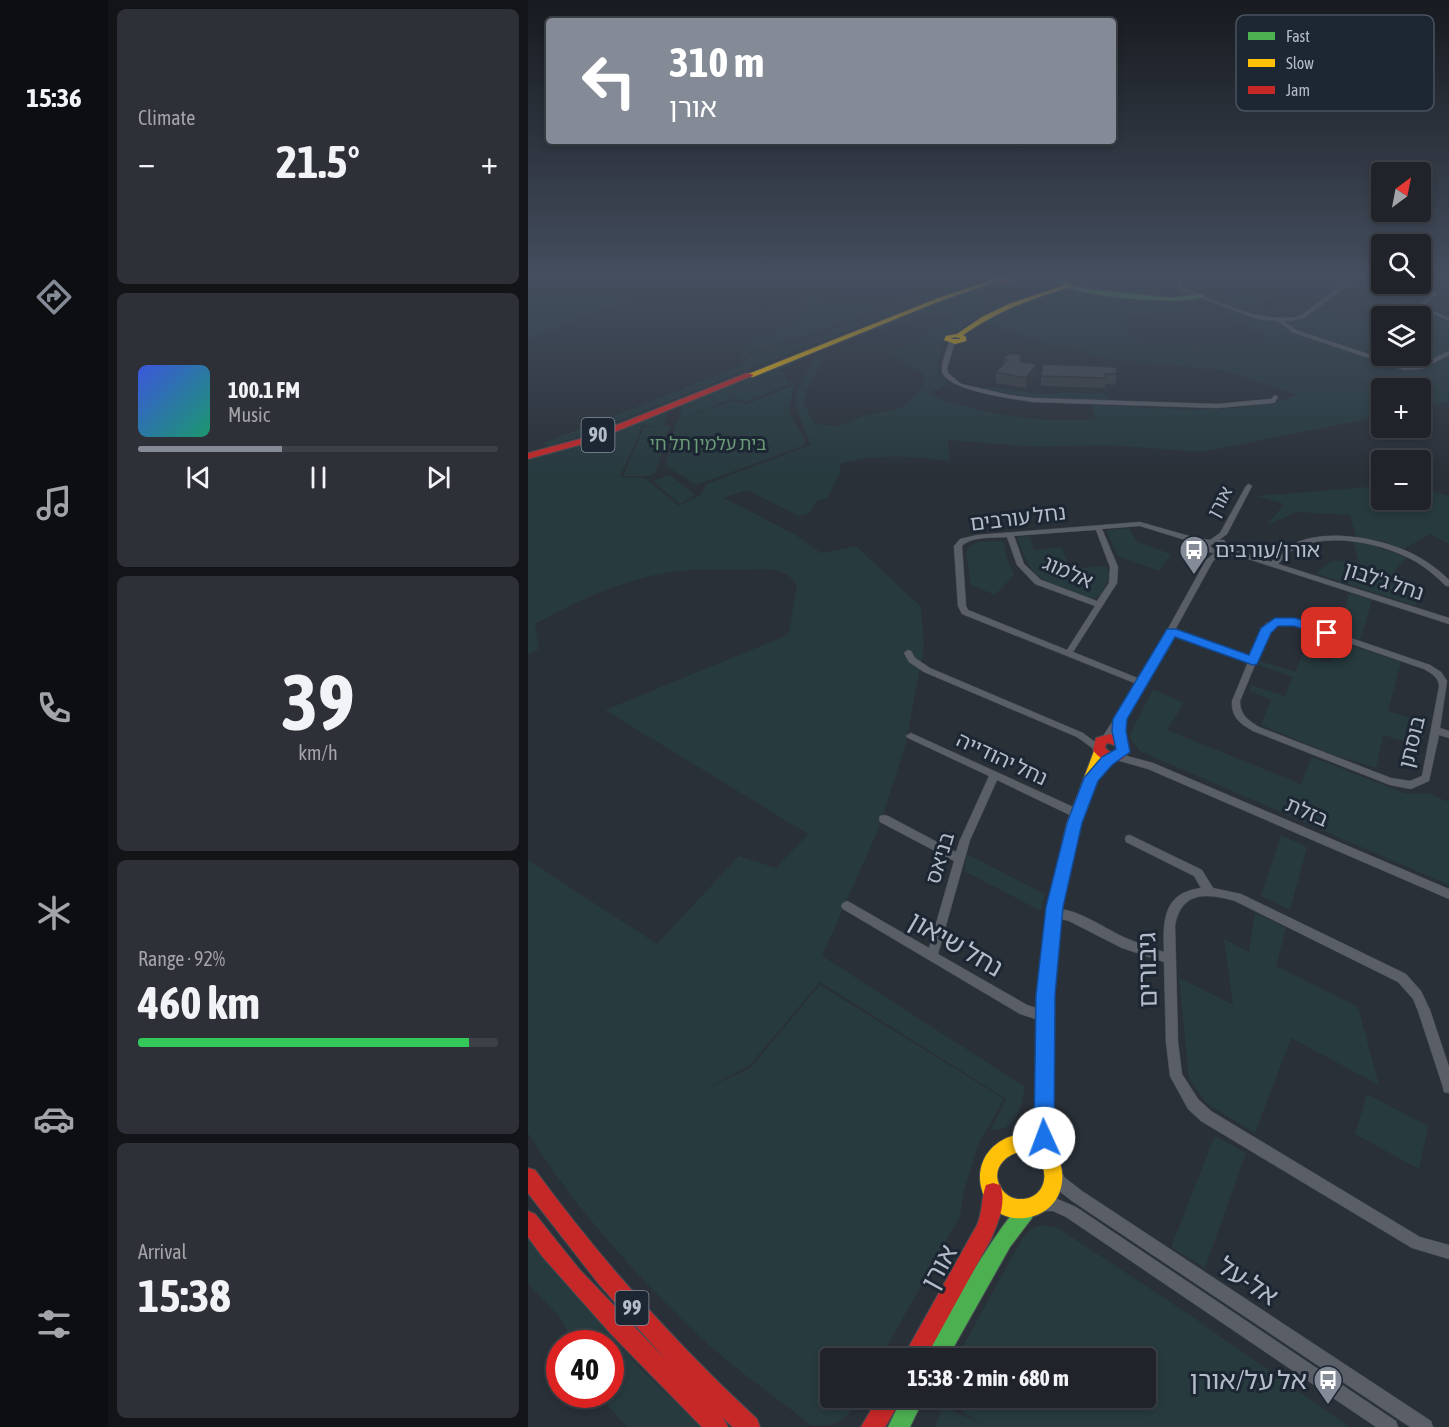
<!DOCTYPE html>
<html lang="en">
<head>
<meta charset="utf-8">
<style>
  :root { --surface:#20242a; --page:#2d3036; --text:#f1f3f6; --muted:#a2a4a8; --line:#3d4147; --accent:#848b96 }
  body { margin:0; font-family:"Asap Condensed","Noto Sans Hebrew",sans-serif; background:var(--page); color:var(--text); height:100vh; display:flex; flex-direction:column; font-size:22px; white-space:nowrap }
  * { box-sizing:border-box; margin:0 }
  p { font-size:20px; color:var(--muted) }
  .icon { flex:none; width:33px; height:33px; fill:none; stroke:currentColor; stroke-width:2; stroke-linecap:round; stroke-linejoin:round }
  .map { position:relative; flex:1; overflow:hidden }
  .side { display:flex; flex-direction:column; gap:9px; padding:9px; background:#121417; width:420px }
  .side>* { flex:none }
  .top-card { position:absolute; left:18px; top:18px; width:570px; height:126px; border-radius:6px; box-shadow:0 3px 9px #0003,0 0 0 2px var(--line); background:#848b96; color:#fff; overflow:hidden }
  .needle { width:39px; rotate:32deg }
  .fabs { position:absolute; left:843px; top:162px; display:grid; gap:12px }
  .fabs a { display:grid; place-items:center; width:60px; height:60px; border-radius:6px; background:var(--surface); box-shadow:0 3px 9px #0003,0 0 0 2px var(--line); font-size:30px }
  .speed { position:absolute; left:18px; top:1330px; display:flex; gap:12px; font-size:30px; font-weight:700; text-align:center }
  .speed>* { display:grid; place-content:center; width:78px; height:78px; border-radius:50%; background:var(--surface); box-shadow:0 3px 9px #0003,0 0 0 2px var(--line); line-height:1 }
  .speed .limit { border:9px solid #d22; background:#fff; color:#111 }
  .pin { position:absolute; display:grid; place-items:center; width:51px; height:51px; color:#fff; margin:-26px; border-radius:12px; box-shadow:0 3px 9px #0006 }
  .me { position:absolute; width:66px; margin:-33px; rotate:358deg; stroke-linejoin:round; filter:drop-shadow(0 0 4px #0008) }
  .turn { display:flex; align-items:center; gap:21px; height:126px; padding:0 24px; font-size:27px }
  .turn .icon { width:78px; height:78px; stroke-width:2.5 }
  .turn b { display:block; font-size:42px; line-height:51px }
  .big { font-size:45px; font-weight:700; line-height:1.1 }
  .side .widget { flex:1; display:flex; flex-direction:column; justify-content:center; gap:9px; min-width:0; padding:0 21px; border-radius:9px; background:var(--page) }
  .side .dial { align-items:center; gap:0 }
  .dial b { font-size:78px; line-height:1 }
  .song { display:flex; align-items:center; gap:18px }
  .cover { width:72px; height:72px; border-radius:9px; background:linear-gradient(135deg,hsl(230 70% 55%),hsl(160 70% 35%)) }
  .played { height:6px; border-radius:3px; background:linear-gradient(90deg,var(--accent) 40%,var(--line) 40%) }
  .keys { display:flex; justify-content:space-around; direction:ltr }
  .heat { display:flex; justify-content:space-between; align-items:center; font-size:33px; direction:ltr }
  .charge { height:9px; border-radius:4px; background:linear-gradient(90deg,#34c759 92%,var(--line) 0) }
  .trip { position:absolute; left:292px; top:1348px; width:336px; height:60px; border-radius:6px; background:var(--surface); box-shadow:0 3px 9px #0003,0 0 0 2px var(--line); font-weight:700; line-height:60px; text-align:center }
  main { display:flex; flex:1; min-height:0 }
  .tabs { display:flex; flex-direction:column; width:108px; justify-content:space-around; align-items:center; background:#0d0e11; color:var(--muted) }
  .tabs .icon { width:42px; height:42px }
  .tabs .active { color:var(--accent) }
  .tabs b { font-size:27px; color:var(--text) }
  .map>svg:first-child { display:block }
  .green { fill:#273a3e; fill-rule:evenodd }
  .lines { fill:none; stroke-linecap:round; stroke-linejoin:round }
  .street-casing { stroke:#484c53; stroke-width:1 }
  .fast-casing { stroke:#484c53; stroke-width:2 }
  .slow-casing { stroke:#484c53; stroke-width:2 }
  .jam-casing { stroke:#484c53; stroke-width:2 }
  .street { fill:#5a5e66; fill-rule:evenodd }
  .fast { fill:#4caf50; fill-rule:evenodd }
  .slow { fill:#ffc107; fill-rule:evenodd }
  .jam { fill:#c62828; fill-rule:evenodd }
  .wall { fill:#3a3f45 }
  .shaded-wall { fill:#303338 }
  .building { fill:#444950; stroke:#303338; stroke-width:1.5 }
  .route { fill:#1a73e8; stroke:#114b97; stroke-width:1.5 }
  .labels { text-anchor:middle; stroke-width:6; stroke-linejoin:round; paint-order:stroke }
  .far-park-label { font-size:18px; fill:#6b9a76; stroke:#1d2633 }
  .far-street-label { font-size:18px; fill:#b4bcc9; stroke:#1d2633 }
  .shield { fill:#1d2633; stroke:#878f9c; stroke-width:1.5 }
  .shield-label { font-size:20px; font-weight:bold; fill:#b4bcc9 }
  .street-label { font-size:21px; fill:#b4bcc9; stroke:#1d2633 }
  .poi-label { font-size:21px; fill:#b4bcc9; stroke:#1d2633; text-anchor:start }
  .near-street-label { font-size:26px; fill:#b4bcc9; stroke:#1d2633 }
  .near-poi-label { font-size:26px; fill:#b4bcc9; stroke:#1d2633; text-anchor:end }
  .key { fill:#1d2633; stroke:#4a5360; stroke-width:1.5 }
  .key-label { font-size:16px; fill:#b4bcc9 }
</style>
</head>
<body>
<main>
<nav class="tabs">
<b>15:36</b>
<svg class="icon active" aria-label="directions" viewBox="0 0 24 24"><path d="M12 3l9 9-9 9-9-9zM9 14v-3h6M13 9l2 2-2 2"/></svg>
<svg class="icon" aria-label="music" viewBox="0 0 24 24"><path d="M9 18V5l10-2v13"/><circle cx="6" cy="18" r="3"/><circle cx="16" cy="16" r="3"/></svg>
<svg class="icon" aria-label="phone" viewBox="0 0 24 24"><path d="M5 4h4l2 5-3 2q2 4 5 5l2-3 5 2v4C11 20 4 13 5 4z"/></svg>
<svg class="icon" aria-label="climate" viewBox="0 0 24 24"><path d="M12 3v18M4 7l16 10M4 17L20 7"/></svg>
<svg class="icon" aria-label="car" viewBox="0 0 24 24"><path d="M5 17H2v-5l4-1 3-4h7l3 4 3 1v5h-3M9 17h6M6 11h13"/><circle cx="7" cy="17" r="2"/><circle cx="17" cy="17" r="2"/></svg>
<svg class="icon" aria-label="filters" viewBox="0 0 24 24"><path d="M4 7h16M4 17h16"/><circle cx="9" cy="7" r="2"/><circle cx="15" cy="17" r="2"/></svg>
</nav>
<section class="side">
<div class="widget"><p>Climate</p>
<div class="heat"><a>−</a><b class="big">21.5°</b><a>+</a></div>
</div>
<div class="widget">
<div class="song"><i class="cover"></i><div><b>100.1 FM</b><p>Music</p></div></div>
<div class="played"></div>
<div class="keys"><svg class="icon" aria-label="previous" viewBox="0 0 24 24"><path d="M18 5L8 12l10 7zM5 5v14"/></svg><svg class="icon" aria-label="pause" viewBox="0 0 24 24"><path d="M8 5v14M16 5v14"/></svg><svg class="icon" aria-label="next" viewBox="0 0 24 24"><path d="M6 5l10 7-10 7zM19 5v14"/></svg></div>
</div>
<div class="widget dial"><b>39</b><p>km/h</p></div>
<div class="widget"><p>Range · 92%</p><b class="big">460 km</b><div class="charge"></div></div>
<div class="widget"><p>Arrival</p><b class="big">15:38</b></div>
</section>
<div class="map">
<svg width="921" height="1427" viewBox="0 0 921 1427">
  <rect width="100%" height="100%" fill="#2a3038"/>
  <g class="green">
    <path d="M0 278H11L10 281 13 278H350L291 296V300L307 305H365L276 337 222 352 211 360 219 339 249 331 272 319 277 300 272 297 225 293 134 294 109 298 70 310 0 340Z"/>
    <path d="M427 278H471L438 286 391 302 373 303 387 304 58 434 23 446 13 444 212 366 223 353 278 340 372 303H365Z"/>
    <path d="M531 278H649L647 279 649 287 670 296 665 297 639 288 625 291 622 297C592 294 557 295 531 278Z"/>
    <path d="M661 278 674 283 673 288 692 294H705C688 301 669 295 654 285L655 282Z"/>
    <path d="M730 278H770L768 280 771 283 746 291 750 295 710 309 682 298 696 299 720 290 719 284Z"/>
    <path d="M830 278H853V283L795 305 829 282Z"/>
    <path d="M514 279 527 283 482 294 437 312 477 297H490L459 311 416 339 409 365 410 374 421 383 400 394C451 414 512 424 567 419L564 405C631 407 704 418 769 395L700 371 581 359 560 354 561 351 546 350 497 338 491 333 454 323 481 306 531 290 650 301 674 311C654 314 607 304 597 327 621 356 707 346 740 338L718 324 692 313 703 309 728 318 751 321 758 329 883 370H893L921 356V402L893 408 892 388H854L853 416 674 452 578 445 510 447 420 440 421 461C384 456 348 453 312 464V473L299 498 288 501 282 513 271 516 219 490 196 498 266 534 293 553 328 546 393 607 396 646 378 743 350 830 294 956 497 1087 491 1113 478 1128 462 1131 478 1099 292 982 222 1065 179 1088 222 1068 292 985 476 1099 450 1145 436 1191 432 1216 352 1359H303V1398H330C317 1421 313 1427 283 1425 243 1394 201 1365 165 1330 105 1272 44 1204 0 1133V860L129 944 211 856 248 868 280 834 77 710 255 637 261 632 269 585C255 564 232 569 210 570 190 570 170 569 150 571 104 576 47 601 7 624L11 649 0 655V459L140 410 135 426H142L127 473 122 476H95L116 427 129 426 115 425 92 477 117 478 151 506 172 495 179 484 283 445 268 407V393L287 356 295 360 277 394 276 405 287 424 311 426 338 415 371 409 379 404 397 383 396 376 391 371 377 365 369 357 361 354 392 339 398 332 414 326 426 316 396 315 299 347C360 323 449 278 514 279Z"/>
    <path d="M900 290 906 294 891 303 890 306 921 321V352L891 367 880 368 772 333 755 322 779 317 790 307 824 320ZM854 316H892V356H854Z"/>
    <path d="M285 352 260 367 242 372 253 370 258 375V381L267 382 217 402 207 398 152 418 154 405Z"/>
    <path d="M267 384C258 415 261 414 277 440L275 446 168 485 138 466 147 426 151 419 207 400 219 404Z"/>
    <path d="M458 387 516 394 540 392 558 394 576 393 582 398C560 408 490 395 464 391L456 388Z"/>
    <path d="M142 475 167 495 152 504 125 481Z"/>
    <path d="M853 486 854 500H892L893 488 921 496V544L902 534 876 549 854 541 828 537 822 515 769 512 739 525 756 504 729 496Z"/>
    <path d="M601 528 609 542 643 554 631 571 590 556 578 530Z"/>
    <path d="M502 536 506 550 534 547 541 569 578 566 582 575 573 595 565 599C522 586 503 583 489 537Z"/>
    <path d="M475 541 480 563 487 574 467 595 443 585 438 551C445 538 462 542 475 541Z"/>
    <path d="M825 542 843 545 879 557 866 571 887 586 888 606 789 574C803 557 811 561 831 562Z"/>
    <path d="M821 593 844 600 832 640 811 633Z"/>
    <path d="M810 641 873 662 860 711 898 723 894 747 855 735 848 768 803 754 733 725 743 700 721 691 723 685 757 696 765 677 730 665 732 661 768 672 774 654 803 663Z"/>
    <path d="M625 689 656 703 639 730 773 784 784 757 876 793 902 794 921 802V885L612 751 601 737Z"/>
    <path d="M753 835 779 847 762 910 733 896Z"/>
    <path d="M439 854 517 894 513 911 436 871Z"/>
    <path d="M727 913 758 928 748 966 830 1007 851 1085 763 1038 727 1133 679 1104 661 1079 651 978 705 1005 696 939 721 952Z"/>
    <path d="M839 1094 900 1126 891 1169 827 1134Z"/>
    <path d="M687 1136 718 1153 677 1268 643 1247Z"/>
    <path d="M513 1225 530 1228 660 1314 822 1427H407L414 1406 451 1423 416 1398H618V1359H428L495 1237 503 1229Z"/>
    <path d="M0 1237 60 1304 107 1363 173 1427H99L72 1397 71 1395H82V1344H45L32 1317 0 1284Z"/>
  </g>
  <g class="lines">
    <g class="street-casing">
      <g id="street">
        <path d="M651 278H656L652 283 656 288C690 301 735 325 772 316L824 278H829L776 318 762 321H756L768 330 876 366H891L921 351V355L894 369 876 370 764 332 750 321 729 319 652 290 648 283Z"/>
        <path d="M874 284H879L909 292V294L895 306 921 318V321L890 306 904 293Z"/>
        <path d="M424 340 427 342 419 368 420 373 433 384 481 395 505 398 689 404 743 399 747 395 750 397 747 402 745 403 689 408 505 402C486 399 424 391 415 374 411 368 419 349 421 342Z"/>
        <path d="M721 484 724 486 699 534 691 540H696L703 549 702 551 715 552 743 562C748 557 752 552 757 549 790 525 854 538 887 555 900 562 911 570 921 580V586H918C907 575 895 565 881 558 849 542 796 531 763 551 758 554 754 560 750 564L921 618V624L711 556 695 554 685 561 647 630 722 657 733 631 738 623 756 618 767 619 902 665 913 672 919 681 912 728 921 731V738L911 735 901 781 883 789 862 785 725 731C712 724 703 717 704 701L720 662 645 635 618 683 581 740H575L573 738 575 736 609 684 434 614 430 606 426 546 432 539 449 535 612 522 668 538 682 540 692 533 718 486ZM612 526 664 542 677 543 674 546C677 550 681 553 686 553L678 560 612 679 545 652 589 583 590 567 574 529ZM568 530 582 567 581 583 569 601 513 580 496 564 486 536ZM479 537 489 565 507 584 567 606 539 650 440 610 438 606 434 546C444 536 465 538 479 537ZM685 544H691L695 548 686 549 682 546ZM756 624H766L896 669C904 674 911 677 911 687L894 776 882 781 863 778 731 727C720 720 712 715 712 701L741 631 744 627Z"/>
        <path d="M380 650 383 651 387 658 402 668 555 733 575 748 573 750H567L549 737 396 672 381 662 376 653Z"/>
        <path d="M383 733 554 811 555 814 554 817 550 818 546 817 469 780 442 840 410 954 499 1005 521 1012 523 1016 521 1020 517 1022 492 1014 315 909 313 906 315 903 319 901 323 903 401 948 426 861 352 822 351 819 352 816 356 815 360 816 428 852 432 840 461 776 380 738 378 736Z"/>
        <path d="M588 753 625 763 921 889V899L620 769 585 759 583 757 585 755Z"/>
        <path d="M602 835 674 870 685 888 713 894 878 974 893 991 902 1010 921 1067V1093L916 1092 915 1087 890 1011 885 999 870 982 707 901C678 893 654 891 647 925L650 1042 654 1074 670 1099 683 1111 892 1237 921 1245V1259L884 1248 673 1121 660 1109 642 1076 638 1042 636 962 594 948 541 921 522 916 520 913 522 910C543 903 580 931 600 939 612 944 624 948 636 952 635 920 635 893 673 888L666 876 598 842 597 839 598 836Z"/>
        <path d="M528 1168 533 1170 536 1177 554 1191 903 1421 905 1427H882L544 1201 526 1187 521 1175 523 1170Z"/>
        <path d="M513 1197H525L548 1207 868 1421 870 1427H848L538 1217 525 1211H513L508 1209 506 1204 508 1199Z"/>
      </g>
    </g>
    <g class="fast-casing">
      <g id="fast">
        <path d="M523 278C535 278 546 286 558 289L642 298 674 294 677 296C658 306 566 297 544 289 537 287 529 282 523 278Z"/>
        <path d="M528 893 533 895 535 899 526 995 524 1096 528 1158 525 1164 519 1167 513 1164 510 1158 509 1139 491 1151 485 1148 482 1142 485 1136 496 1128 507 1106 510 995 521 899 523 895Z"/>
        <path d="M497 1202 504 1204 506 1211 504 1218 482 1247 419 1359H396C407 1334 478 1210 497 1202Z"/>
        <path d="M374 1398H396L382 1427H360Z"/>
      </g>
    </g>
    <g class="slow-casing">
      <g id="slow">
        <path d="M470 278H484L461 284 412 301 225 377 218 375 408 299Z"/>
        <path d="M540 284 542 287C504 298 468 312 435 335L438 337V341L427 344 416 340 418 336 429 334 454 317 481 304ZM426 337 432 338V339H423Z"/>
        <path d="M572 746 576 748 578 751 553 823 535 899 533 903 528 905 523 903 521 899 539 823 566 751 568 748Z"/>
        <path d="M487 1135C543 1128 553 1211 497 1218 448 1224 431 1151 487 1135ZM493 1152C526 1155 523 1201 491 1199 483 1199 475 1193 472 1186 463 1170 477 1154 493 1152Z"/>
      </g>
    </g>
    <g class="jam-casing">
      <g id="jam">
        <path d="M484 278H500L471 284 468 282Z"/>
        <path d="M219 373 226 375 62 442 0 459V453L56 438Z"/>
        <path d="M582 734C593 737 600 740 601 752L595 759C582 763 573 761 565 750L568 738ZM581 743 588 746V752H582L577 748 578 744Z"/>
        <path d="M0 1168 7 1170C73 1260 147 1343 229 1419L232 1427H205L195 1418 200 1427H174L84 1335 14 1256 0 1237V1211L7 1214 51 1269 139 1361 70 1283 0 1193Z"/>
        <path d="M465 1183 472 1185C479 1202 470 1223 463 1239L397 1359H374L449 1225C455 1212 453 1198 458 1185Z"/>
        <path d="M350 1398H374L357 1427H333Z"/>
      </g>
    </g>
    <use href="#street" class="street"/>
    <use href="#fast" class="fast"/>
    <use href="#slow" class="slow"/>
    <use href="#jam" class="jam"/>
  </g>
  <g class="wall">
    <path d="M475 359 509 364V374L498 388 468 383V372L475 364Z"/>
    <path d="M515 364 589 374 587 385 577 384V388L513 386V376Z"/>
  </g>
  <path class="shaded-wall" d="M509 364V374L498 388V378Z"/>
  <g class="building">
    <path d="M481 353 493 355V362L509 364 498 378 468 372 479 360 475 359Z"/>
    <path d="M515 364 588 367 589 374H577L578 378 513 376Z"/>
  </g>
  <linearGradient id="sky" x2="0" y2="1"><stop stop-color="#171a1f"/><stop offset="0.58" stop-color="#444e5e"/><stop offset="1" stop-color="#444e5e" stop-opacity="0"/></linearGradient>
  <rect width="921" height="478" fill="url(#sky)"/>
  <path class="route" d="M747 618H767L804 630 806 633 799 637 766 626H750L743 633 729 664 725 665 647 637 599 719 598 731 602 752 584 765 570 781 554 823 535 907 527 995 526 1138 523 1146 516 1149 509 1146 506 1138 508 995 518 907 539 823 556 778 574 757 588 749 584 731 585 719 639 629H648L721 655 733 628Z"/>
  <defs>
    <g id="bus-pin" transform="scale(1.5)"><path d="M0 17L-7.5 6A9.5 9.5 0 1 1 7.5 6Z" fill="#848b96" stroke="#1d2633"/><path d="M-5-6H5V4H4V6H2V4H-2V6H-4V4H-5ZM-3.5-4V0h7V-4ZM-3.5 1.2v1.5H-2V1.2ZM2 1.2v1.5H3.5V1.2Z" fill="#fff"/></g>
  </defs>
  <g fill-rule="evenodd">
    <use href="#bus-pin" x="666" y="550"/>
    <use href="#bus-pin" x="800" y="1380"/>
  </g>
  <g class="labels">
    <g class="far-park-label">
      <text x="180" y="450">בית עלמין תל חי</text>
    </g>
    <g class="far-street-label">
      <text transform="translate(692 502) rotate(-62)" y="6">אורן</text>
    </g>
    <g class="shield">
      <rect x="53.5" y="418" width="33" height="34" rx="4.5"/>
      <rect x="87.5" y="1291" width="33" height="34" rx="4.5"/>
    </g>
    <g class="shield-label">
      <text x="70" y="442">90</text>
      <text x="104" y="1315">99</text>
    </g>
    <g class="street-label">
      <text transform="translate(490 518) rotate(-7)" y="7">נחל עורבים</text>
      <text transform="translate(540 572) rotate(24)" y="7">אלמוג</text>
      <text transform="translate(856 581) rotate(18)" y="7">נחל ג'לבון</text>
      <text transform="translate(884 742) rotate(-76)" y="7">בוסתן</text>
      <text transform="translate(474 759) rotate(25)" y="7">נחל יהודייה</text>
      <text transform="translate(779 812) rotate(23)" y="7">בזלת</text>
      <text transform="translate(412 858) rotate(-73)" y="7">בניאס</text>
    </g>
    <g class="poi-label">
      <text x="687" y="557">אורן/עורבים</text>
    </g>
    <g class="near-street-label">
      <text transform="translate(428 944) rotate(30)" y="9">נחל שיאון</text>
      <text transform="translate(619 970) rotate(-91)" y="9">גיבורים</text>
      <text transform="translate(411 1267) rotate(-61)" y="9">אורן</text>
      <text transform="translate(720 1281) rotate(33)" y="9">אל-על</text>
    </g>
    <g class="near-poi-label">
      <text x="779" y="1389">אל על/אורן</text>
    </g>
  </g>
  <rect x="708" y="15" width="198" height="96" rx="9" class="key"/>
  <rect x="720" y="32" width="27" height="8" fill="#4caf50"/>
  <rect x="720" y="59" width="27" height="8" fill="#ffc107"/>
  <rect x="720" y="86" width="27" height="8" fill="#c62828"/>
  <g class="key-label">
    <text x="758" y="42">Fast</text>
    <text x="758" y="69">Slow</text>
    <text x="758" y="96">Jam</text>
  </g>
</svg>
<div class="fabs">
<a><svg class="needle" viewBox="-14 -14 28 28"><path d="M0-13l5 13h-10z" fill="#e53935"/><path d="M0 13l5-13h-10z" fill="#a2a4a8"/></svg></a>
<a><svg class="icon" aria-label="search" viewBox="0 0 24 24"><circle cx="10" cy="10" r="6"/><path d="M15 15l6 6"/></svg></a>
<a><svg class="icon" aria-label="layers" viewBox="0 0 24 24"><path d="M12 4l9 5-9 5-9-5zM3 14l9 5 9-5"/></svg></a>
<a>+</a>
<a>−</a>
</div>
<div class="speed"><div class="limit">40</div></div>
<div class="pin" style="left:799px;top:633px;background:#d93025"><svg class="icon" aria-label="arrive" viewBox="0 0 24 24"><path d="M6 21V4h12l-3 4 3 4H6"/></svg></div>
<svg class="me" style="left:516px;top:1138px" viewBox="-20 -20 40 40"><circle r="19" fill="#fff"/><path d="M0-13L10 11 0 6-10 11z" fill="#1a73e8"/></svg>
<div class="trip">15:38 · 2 min · 680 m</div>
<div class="top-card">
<div class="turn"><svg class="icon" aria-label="left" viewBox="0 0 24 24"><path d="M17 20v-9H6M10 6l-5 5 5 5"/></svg><div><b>310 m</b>אורן</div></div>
</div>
</div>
</main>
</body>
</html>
